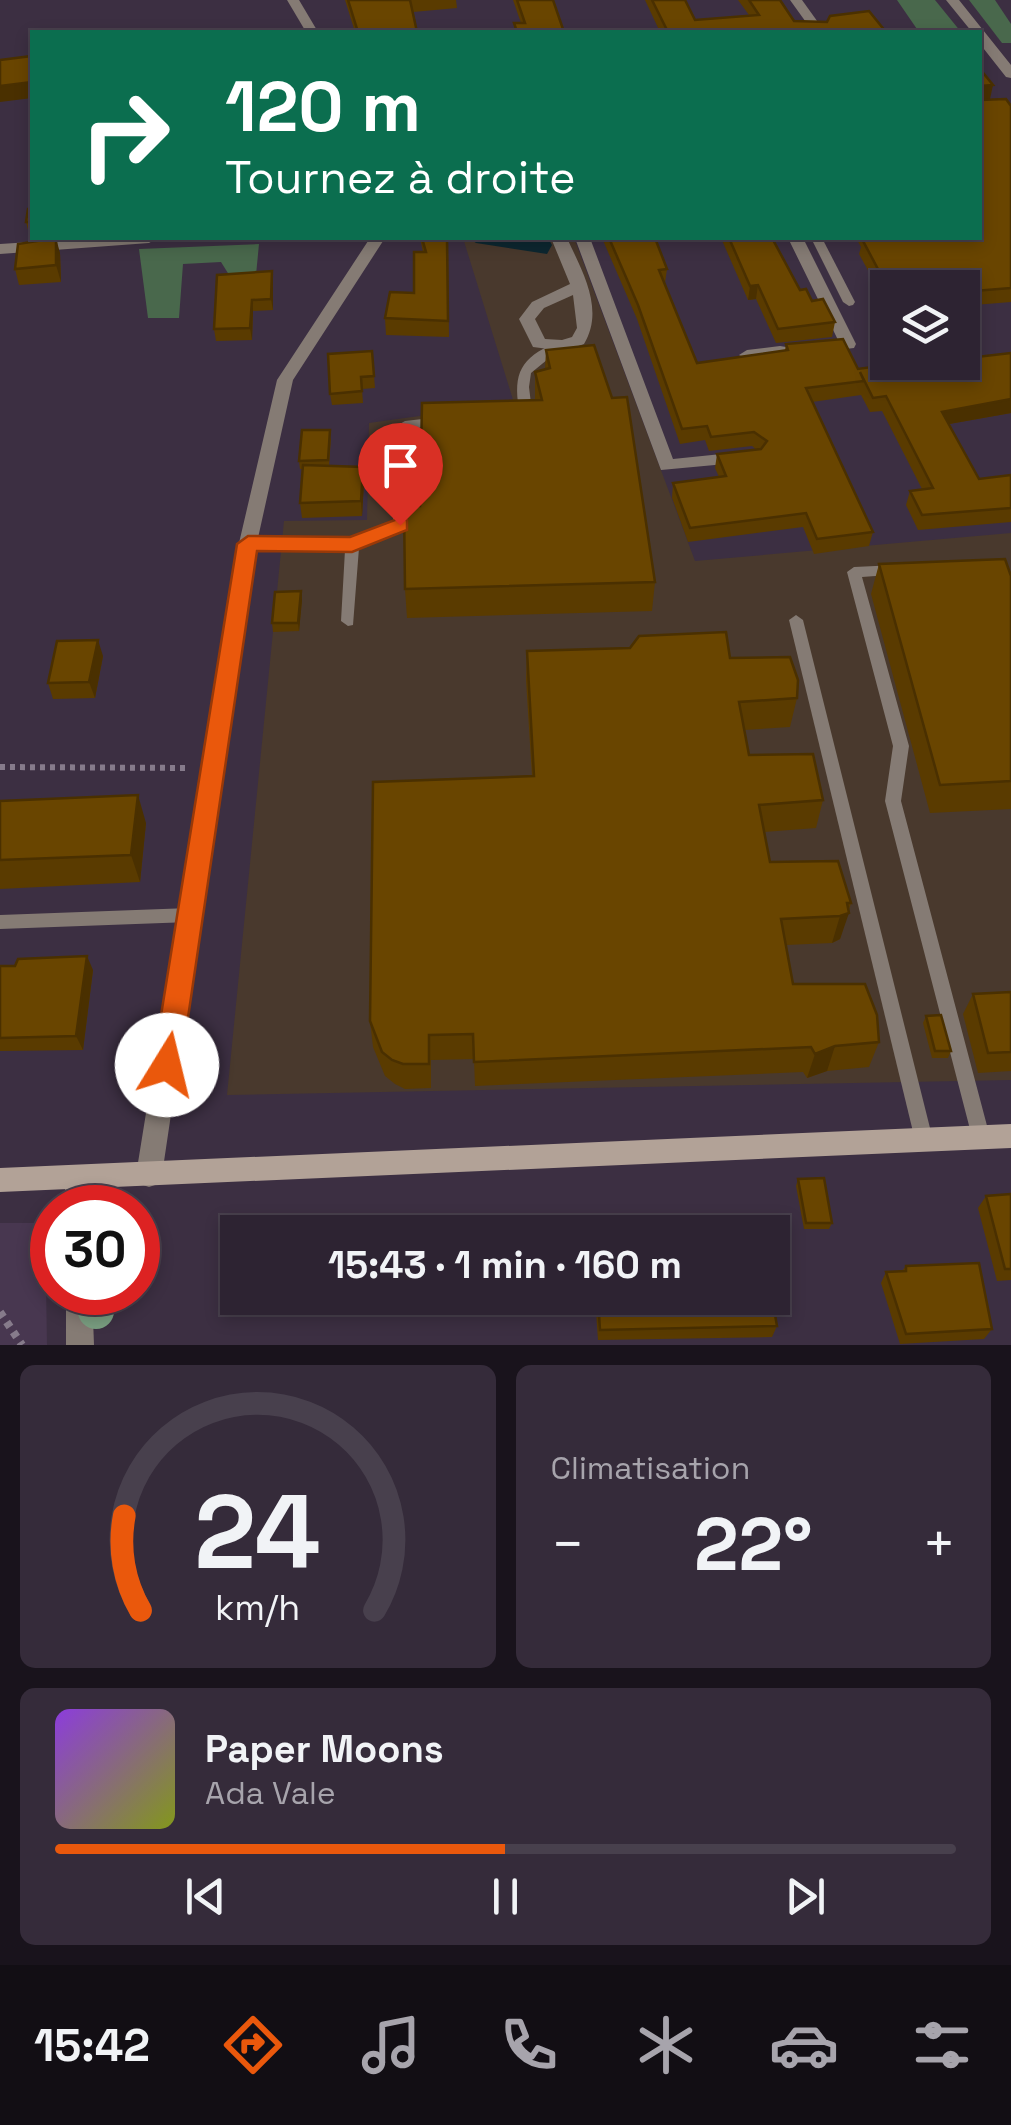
<!DOCTYPE html>
<html lang="fr">
<head>
<meta charset="utf-8">
<style>
  :root { --surface:#2d2332; --page:#352b3a; --text:#f1f3f6; --muted:#a7a4ac; --line:#48404d; --accent:#ea580c }
  body { margin:0; font-family:"Space Grotesk",sans-serif; background:var(--page); color:var(--text); height:100vh; display:flex; flex-direction:column; font-size:38px; white-space:nowrap }
  * { box-sizing:border-box; margin:0 }
  p { font-size:32px; color:var(--muted) }
  .icon { flex:none; width:55px; height:55px; fill:none; stroke:currentColor; stroke-width:2; stroke-linecap:round; stroke-linejoin:round }
  .map { position:relative; height:1345px; overflow:hidden }
  .details { display:flex; flex-direction:column; gap:20px; padding:20px; background:#19131c; flex:1 }
  .details>* { flex:none }
  .hud { position:absolute; left:30px; top:30px; width:952px; height:210px; border-radius:0px; box-shadow:0 5px 15px #0003,0 0 0 2px var(--line); background:#0b6e4f; color:#fff; overflow:hidden }
  .controls { position:absolute; left:870px; top:270px; display:grid; gap:20px }
  .controls a { display:grid; place-items:center; width:110px; height:110px; border-radius:0px; background:var(--surface); box-shadow:0 5px 15px #0003,0 0 0 2px var(--line); font-size:50px }
  .speed { position:absolute; left:30px; top:1185px; display:flex; gap:20px; font-size:50px; font-weight:700; text-align:center }
  .speed>* { display:grid; place-content:center; width:130px; height:130px; border-radius:50%; background:var(--surface); box-shadow:0 5px 15px #0003,0 0 0 2px var(--line); line-height:1 }
  .speed .limit { border:15px solid #d22; background:#fff; color:#111 }
  .pin { position:absolute; display:grid; place-items:center; width:85px; height:85px; color:#fff; margin:-102px -42px; border-radius:50% 50% 50% 0; rotate:-45deg; box-shadow:0 0 10px #0007 }
  .pin .icon { rotate:45deg }
  .me { position:absolute; width:110px; margin:-55px; rotate:9deg; stroke-linejoin:round; filter:drop-shadow(0 0 8px #0008) }
  .turn { display:flex; align-items:center; gap:35px; height:210px; padding:0 30px; font-size:45px }
  .turn .icon { width:130px; height:130px; stroke-width:2.5 }
  .turn b { display:block; font-size:70px; line-height:85px }
  .big { font-size:75px; font-weight:800; line-height:1.1 }
  .details .widget { flex:1; display:flex; flex-direction:column; justify-content:center; gap:15px; min-width:0; padding:0 35px; border-radius:15px; background:var(--page) }
  .details .dial { align-items:center; gap:0 }
  .dial svg { height:260px; overflow:visible; fill:none; stroke:var(--line); stroke-width:7; stroke-linecap:round; text-anchor:middle }
  .dial text { fill:var(--text); stroke:none }
  .song { display:flex; align-items:center; gap:30px }
  .cover { width:120px; height:120px; border-radius:15px; background:linear-gradient(135deg,hsl(270 70% 55%),hsl(70 70% 35%)) }
  .played { height:10px; border-radius:5px; background:linear-gradient(90deg,var(--accent) 50%,var(--line) 50%) }
  .keys { display:flex; justify-content:space-around; direction:ltr }
  .heat { display:flex; justify-content:space-between; align-items:center; font-size:55px; direction:ltr }
  .details .tiles { flex:1; display:grid; gap:20px; grid-template-columns:1fr 1fr }
  .widget:last-child { grid-column:span 2 }
  .trip { position:absolute; left:220px; top:1215px; width:570px; height:100px; border-radius:0px; background:var(--surface); box-shadow:0 5px 15px #0003,0 0 0 2px var(--line); font-weight:800; line-height:100px; text-align:center }
  .tabs { display:flex; height:160px; justify-content:space-around; align-items:center; background:#120e14; color:var(--muted) }
  .tabs .icon { width:70px; height:70px }
  .tabs .selected { color:var(--accent) }
  .tabs b { font-size:45px; color:var(--text) }
  .map>svg:first-child { display:block }
  .built { fill:#483750 }
  .industrial { fill:#49392d }
  .green { fill:#49684c }
  .water { fill:#0d2730 }
  .lines { fill:none; stroke-linecap:round; stroke-linejoin:round }
  .path-far1 { stroke:#867b8b; stroke-width:6; stroke-dasharray:5 5; stroke-linecap:butt }
  .path { stroke:#867b8b; stroke-width:8; stroke-dasharray:6 6; stroke-linecap:butt }
  .lane { fill:#857b74; fill-rule:evenodd }
  .street { fill:#857b74; fill-rule:evenodd }
  .secondary { fill:#b2a297; fill-rule:evenodd }
  .tree { fill:#7a9e81 }
  .wall { fill:#5a3b00 }
  .shaded-wall { fill:#4a3000 }
  .building { fill:#694500; stroke:#4a3000; stroke-width:2.5 }
  .route { fill:#ea580c; stroke:#983908; stroke-width:2.5 }
</style>
</head>
<body>
<div class="map">
<svg width="1011" height="1345" viewBox="0 0 1011 1345">
  <rect width="100%" height="100%" fill="#3c2f42"/>
  <path class="built" d="M0 1223H45L47 1345H0Z"/>
  <path class="industrial" d="M463 238H574L695 561 1011 533V1080L227 1095 284 521 367 520 369 423 514 403Z"/>
  <g class="green">
    <path d="M897 0H935L961 32H919Z"/>
    <path d="M969 0H995L1011 24V43H1002Z"/>
    <path d="M259 244 256 275 231 278 221 262 183 264 179 318H148L139 249Z"/>
  </g>
  <path class="water" d="M469 238H548L552 245 547 254 476 243Z"/>
  <g class="lines">
    <path class="path-far1" d="M0 767 189 768"/>
    <path class="path" d="M0 1312 22 1345"/>
    <g class="lane">
      <path d="M811 238H822L855 302 853 305 849 306 843 302Z"/>
      <path d="M555 343 559 344V350L531 373 529 387 532 412 526 416H513L512 413 513 410 519 409C513 373 521 358 555 343Z"/>
      <path d="M440 417 445 418 446 421 445 424 411 429 405 528 359 548 353 625 348 626 341 621 345 550 242 547 240 543 247 538 351 540 393 522 398 425 405 421Z"/>
      <path d="M897 565 902 566 904 570 902 574 862 577 909 746 901 801 990 1137 988 1143 981 1146 974 1143 972 1137 885 801 893 746 847 572 854 567Z"/>
      <path d="M796 615 803 620 933 1140 931 1146 924 1149 917 1146 915 1140 789 620Z"/>
      <path d="M190 908 196 910 198 915 196 920 190 922 0 929V915Z"/>
    </g>
    <g class="street">
      <path d="M287 0H299L318 32H306Z"/>
      <path d="M790 0H802L825 32H813Z"/>
      <path d="M946 0H959L1011 65V78L1006 77 980 44V32H972Z"/>
      <path d="M93 238H157L149 243 0 254V244Z"/>
      <path d="M370 238H385L293 380 254 556 162 1175 158 1184 149 1187 140 1184 136 1175 236 556 277 380Z"/>
      <path d="M551 238H567C582 271 605 309 584 344L564 351 533 347 519 319 532 302 570 284ZM573 295 577 328 572 337 562 340 545 339 535 319 544 308Z"/>
      <path d="M575 238H590L673 459 741 452 750 458 747 462 661 470Z"/>
      <path d="M788 238H803L856 344 854 348 819 352 811 347 813 343 838 340Z"/>
      <path d="M780 346 786 347V355L747 360 739 355 747 350Z"/>
      <path d="M78 1166 87 1169 91 1178V1208H65V1178L69 1169Z"/>
      <path d="M66 1292H92L94 1345H66Z"/>
    </g>
    <path class="secondary" d="M1011 1124V1148L0 1192V1168Z"/>
  </g>
  <circle class="tree" cx="96" cy="1311" r="18"/>
  <g class="wall">
    <path d="M345 0H456L457 8 413 12 417 32H355Z"/>
    <path d="M513 0H553L564 32H514V23H521Z"/>
    <path d="M645 0H684L695 20 749 15 738 0H780L794 21 886 32H660Z"/>
    <path d="M980 69 990 99 982 100 1011 106V302L962 306V288H888V325L878 307 881 294 859 254 861 247 856 238H980Z"/>
    <path d="M32 209V238H42H30L26 222Z"/>
    <path d="M420 238H448L449 337 386 335 385 318 414 293 423 252Z"/>
    <path d="M602 238H655L667 269 665 283 697 363 785 350 786 344 858 369 1011 353V413L949 424 979 479 1011 475V522L918 530 906 505 910 491 922 489 882 411 870 412 861 395 812 402 873 532 869 546 814 554 803 527 688 542 672 498 673 483 719 477 715 468 717 454 757 450 752 446 709 451 705 440 680 444 637 319Z"/>
    <path d="M721 238H772L800 290 835 322 832 337 776 343 756 299 748 300Z"/>
    <path d="M60 253 61 282 19 285 15 269Z"/>
    <path d="M273 283V310L253 311 252 340 216 341 214 329Z"/>
    <path d="M546 350 655 582 652 611 407 618 405 589 420 506 535 400V372L545 369Z"/>
    <path d="M372 351 375 388 362 389 363 403 332 405 330 394Z"/>
    <path d="M331 438 329 466 364 482 362 516 302 518 300 503 303 469H300L299 461Z"/>
    <path d="M879 564 1011 576V809L930 813 871 594Z"/>
    <path d="M301 591 302 600 299 631 273 632 272 623Z"/>
    <path d="M527 651 730 658 797 698 790 727 744 730 749 755 823 800 816 828 764 832 770 862 851 903 840 939 832 943 786 945 793 984 879 1042 869 1067 827 1071 807 1078 803 1072 475 1086 474 1059 431 1060V1088L405 1089 395 1084 385 1076 373 1047 370 1021 532 776 526 680Z"/>
    <path d="M103 656 95 698 53 699 48 683Z"/>
    <path d="M0 801 146 823 140 882 0 889Z"/>
    <path d="M0 966 93 970 83 1050 0 1051Z"/>
    <path d="M1011 992V1071L978 1073 963 1014 973 994Z"/>
    <path d="M926 1016 951 1051 948 1058H932L923 1023Z"/>
    <path d="M798 1179 832 1223 829 1229H804L796 1186Z"/>
    <path d="M1011 1194V1280L997 1281 978 1208 986 1196Z"/>
    <path d="M906 1266 992 1329 984 1339 900 1344 881 1283 886 1272 902 1271Z"/>
    <path d="M353 1298H434V1302L355 1307Z"/>
    <path d="M595 1298H772L777 1326 772 1337 598 1340Z"/>
  </g>
  <g class="shaded-wall">
    <path d="M32 82V98L0 102V86Z"/>
    <path d="M993 85 990 99 980 100 981 86Z"/>
    <path d="M56 238 60 253 61 282 56 265Z"/>
    <path d="M272 271 273 283V310L271 299Z"/>
    <path d="M758 285 756 299 748 300 750 286Z"/>
    <path d="M252 300 253 311 252 340 250 328Z"/>
    <path d="M1011 399V413L938 426 942 412Z"/>
    <path d="M363 467 364 482 362 516 361 501Z"/>
    <path d="M301 591 302 600 299 631 298 623Z"/>
    <path d="M98 640 103 656 95 698 89 682Z"/>
    <path d="M138 795 146 823 140 882 131 855Z"/>
    <path d="M849 913 840 939 832 943 840 916Z"/>
    <path d="M87 956 93 970 83 1050 76 1036Z"/>
    <path d="M835 1046 827 1071 807 1078 815 1054Z"/>
  </g>
  <g class="building">
    <path d="M348 0H410L417 32H358Z"/>
    <path d="M517 0H553L564 32H517L514 23H525Z"/>
    <path d="M652 0H685L695 20 759 15 749 0H780L794 21 827 22 830 16 869 11 886 32H668Z"/>
    <path d="M32 56V82L0 86V60Z"/>
    <path d="M980 69 993 85 981 86V100L1006 99 1011 106V288L962 292V288H888L862 239H868L867 238H980Z"/>
    <path d="M28 209H32V222H26Z"/>
    <path d="M56 238V265L15 269 18 244Z"/>
    <path d="M422 238H447L448 321 385 318 390 292 414 293V252H426Z"/>
    <path d="M609 238H655L667 269 659 270 697 363 788 350 786 344 843 339 858 369 909 362H962V333L977 357 1011 353V399L942 412 979 479 1011 475V508L922 515 910 491 933 488 886 396 873 398 860 372 864 381 806 388 873 532 817 539 806 513 690 528 673 483 726 476 717 454 761 449 767 441 754 432 711 437 707 426 682 429 638 305Z"/>
    <path d="M729 238H772L800 290 806 289 812 301 823 299 835 322 778 329 758 285 750 286Z"/>
    <path d="M272 271 271 299 252 300 250 328 214 329 217 275Z"/>
    <path d="M888 292V304L881 293Z"/>
    <path d="M594 345 612 398 627 397 655 582 405 589 404 506H420L422 403 542 400 535 372 550 368 546 350Z"/>
    <path d="M372 351 374 376 361 377 362 391 330 394 328 354Z"/>
    <path d="M302 430H330L328 460 299 461Z"/>
    <path d="M303 465 363 467 361 501 300 503Z"/>
    <path d="M1005 559 1011 576V781L940 785 879 564Z"/>
    <path d="M301 591 298 623H272L275 592Z"/>
    <path d="M726 632 730 658 790 657 798 680 797 698 739 702 749 755 813 754 823 800 759 805 770 862 838 861 851 903H847L849 913 840 916 781 919 793 984H865L877 1015 879 1042 835 1046 815 1054 811 1047 474 1062 473 1034 429 1035V1064H403L392 1060 382 1052 370 1021 373 782 534 776 527 651 630 648 639 636Z"/>
    <path d="M98 640 89 682 48 683 57 641Z"/>
    <path d="M138 795 131 855 0 860V801Z"/>
    <path d="M87 956 76 1036 0 1038V966H15L18 959Z"/>
    <path d="M1011 992V1052L988 1053 973 994Z"/>
    <path d="M941 1015 951 1051H935L926 1016Z"/>
    <path d="M824 1178 832 1223H806L798 1179Z"/>
    <path d="M1011 1194V1269H1005L986 1196Z"/>
    <path d="M520 1220V1224L557 1226 558 1232H482V1222Z"/>
    <path d="M979 1263 992 1329 906 1334 886 1272 906 1271V1266Z"/>
    <path d="M598 1298H772L777 1326 600 1330Z"/>
  </g>
  <path class="route" d="M400 518 407 520V530L352 552 257 551 181 1065 177 1074 167 1078 157 1074 153 1065 237 544 248 536 350 537Z"/>
</svg>
<div class="controls">
<a><svg class="icon" aria-label="layers" viewBox="0 0 24 24"><path d="M12 4l9 5-9 5-9-5zM3 14l9 5 9-5"/></svg></a>
</div>
<div class="speed"><div class="limit">30</div></div>
<div class="pin" style="left:400px;top:525px;background:#d93025"><svg class="icon" aria-label="arrive" viewBox="0 0 24 24"><path d="M6 21V4h12l-3 4 3 4H6"/></svg></div>
<svg class="me" style="left:167px;top:1065px" viewBox="-20 -20 40 40"><circle r="19" fill="#fff"/><path d="M0-13L10 11 0 6-10 11z" fill="#ea580c"/></svg>
<div class="trip">15:43 · 1 min · 160 m</div>
<div class="hud">
<div class="turn"><svg class="icon" aria-label="right" viewBox="0 0 24 24"><path d="M7 20v-9h11M14 6l5 5-5 5"/></svg><div><b>120 m</b>Tournez à droite</div></div>
</div>
</div>
<section class="details">
<div class="tiles">
<div class="widget dial"><svg viewBox="0 0 100 80">
<path d="M14 69A42 42 0 1 1 86 69"/>
<path d="M14 69A42 42 0 0 1 9 40" stroke="#ea580c"/>
<text x="50" y="56" font-size="32" font-weight="700">24</text>
<text x="50" y="72" font-size="11">km/h</text>
</svg></div>
<div class="widget"><p>Climatisation</p>
<div class="heat"><a>−</a><b class="big">22°</b><a>+</a></div>
</div>
<div class="widget">
<div class="song"><i class="cover"></i><div><b>Paper Moons</b><p>Ada Vale</p></div></div>
<div class="played"></div>
<div class="keys"><svg class="icon" aria-label="previous" viewBox="0 0 24 24"><path d="M18 5L8 12l10 7zM5 5v14"/></svg><svg class="icon" aria-label="pause" viewBox="0 0 24 24"><path d="M8 5v14M16 5v14"/></svg><svg class="icon" aria-label="next" viewBox="0 0 24 24"><path d="M6 5l10 7-10 7zM19 5v14"/></svg></div>
</div>
</div>
</section>
<nav class="tabs">
<b>15:42</b>
<svg class="icon selected" aria-label="directions" viewBox="0 0 24 24"><path d="M12 3l9 9-9 9-9-9zM9 14v-3h6M13 9l2 2-2 2"/></svg>
<svg class="icon" aria-label="music" viewBox="0 0 24 24"><path d="M9 18V5l10-2v13"/><circle cx="6" cy="18" r="3"/><circle cx="16" cy="16" r="3"/></svg>
<svg class="icon" aria-label="phone" viewBox="0 0 24 24"><path d="M5 4h4l2 5-3 2q2 4 5 5l2-3 5 2v4C11 20 4 13 5 4z"/></svg>
<svg class="icon" aria-label="climate" viewBox="0 0 24 24"><path d="M12 3v18M4 7l16 10M4 17L20 7"/></svg>
<svg class="icon" aria-label="car" viewBox="0 0 24 24"><path d="M5 17H2v-5l4-1 3-4h7l3 4 3 1v5h-3M9 17h6M6 11h13"/><circle cx="7" cy="17" r="2"/><circle cx="17" cy="17" r="2"/></svg>
<svg class="icon" aria-label="filters" viewBox="0 0 24 24"><path d="M4 7h16M4 17h16"/><circle cx="9" cy="7" r="2"/><circle cx="15" cy="17" r="2"/></svg>
</nav>
</body>
</html>
